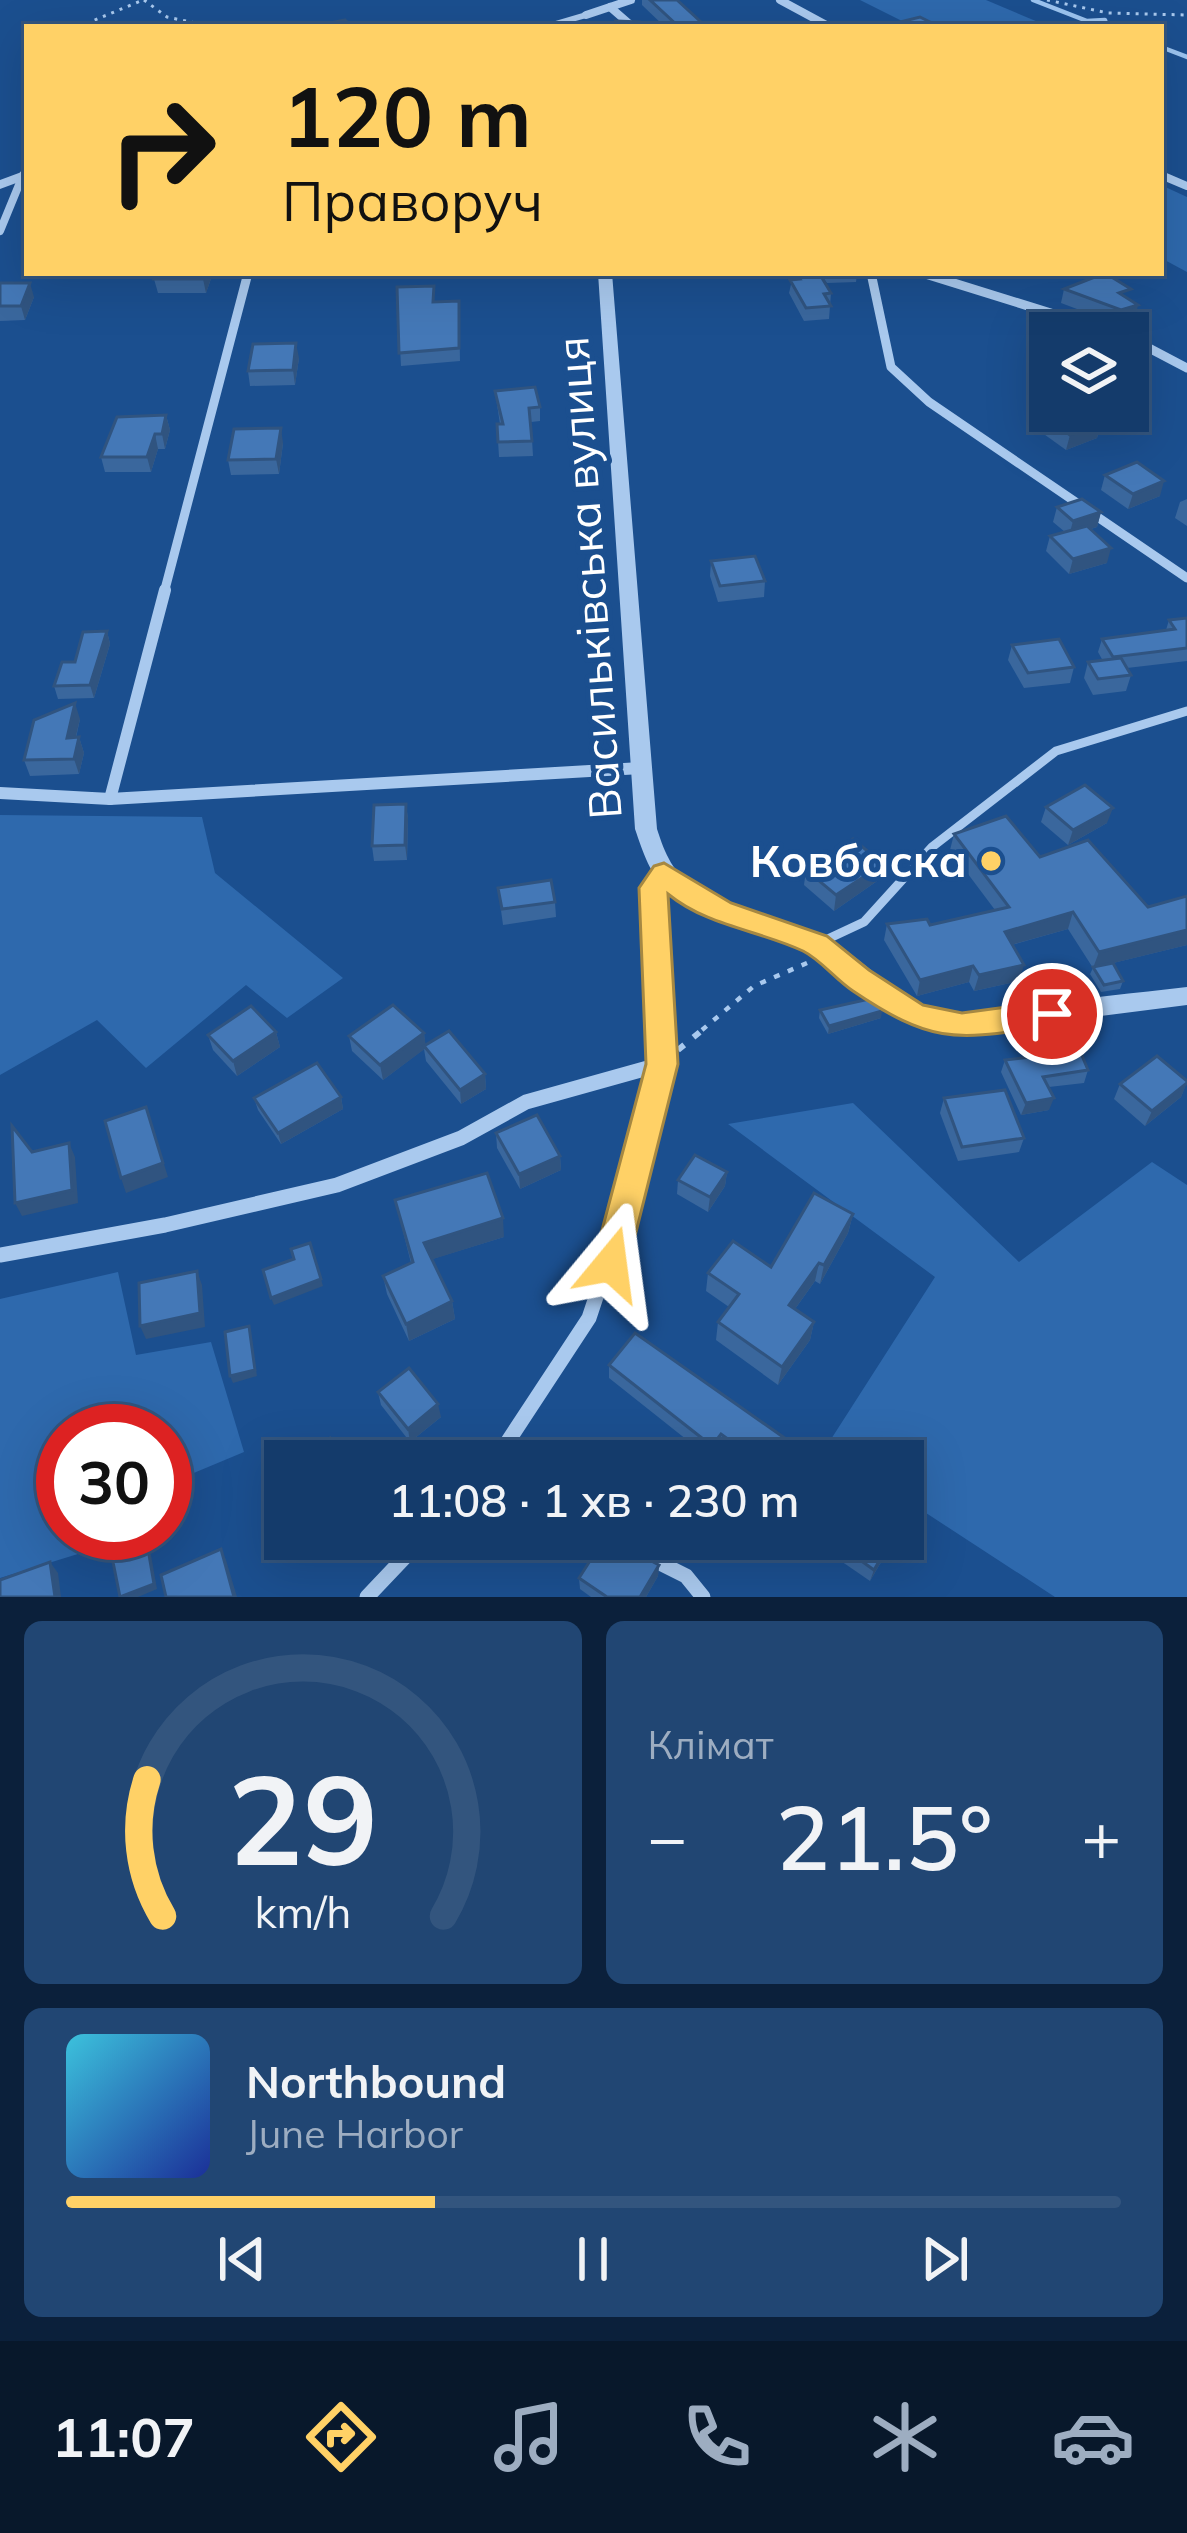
<!DOCTYPE html>
<html lang="uk">
<head>
<meta charset="utf-8">
<style>
  :root { --surface:#143b6b; --page:#214673; --text:#f1f3f6; --muted:#9dadc1; --line:#33557e; --accent:#ffd166 }
  body { margin:0; font-family:Mulish,sans-serif; background:var(--page); color:var(--text); height:100vh; display:flex; flex-direction:column; font-size:45px; white-space:nowrap }
  * { box-sizing:border-box; margin:0 }
  p { font-size:39px; color:var(--muted) }
  .icon { flex:none; width:66px; height:66px; fill:none; stroke:currentColor; stroke-width:2; stroke-linecap:round; stroke-linejoin:round }
  .map { position:relative; height:1597px; overflow:hidden }
  .drawer { display:flex; flex-direction:column; gap:24px; padding:24px; background:#0b203b; flex:1 }
  .drawer>* { flex:none }
  .top-card { position:absolute; left:24px; top:24px; width:1140px; height:252px; border-radius:0px; box-shadow:0 12px 48px #0002,0 0 0 3px var(--line); background:#ffd166; color:#111; overflow:hidden }
  .tools { position:absolute; left:1029px; top:312px; display:grid; gap:24px }
  .tools a { display:grid; place-items:center; width:120px; height:120px; border-radius:0px; background:var(--surface); box-shadow:0 12px 48px #0002,0 0 0 3px var(--line); font-size:60px }
  .speed { position:absolute; left:36px; top:1404px; display:flex; gap:24px; font-size:60px; font-weight:700; text-align:center }
  .speed>* { display:grid; place-content:center; width:156px; height:156px; border-radius:50%; background:var(--surface); box-shadow:0 12px 48px #0002,0 0 0 3px var(--line); line-height:1 }
  .speed .limit { border:18px solid #d22; background:#fff; color:#111 }
  .pin { position:absolute; display:grid; place-items:center; width:102px; height:102px; color:#fff; margin:-51px; border:6px solid #fff; border-radius:50%; box-shadow:0 3px 12px #0007 }
  .me { position:absolute; width:132px; margin:-66px; rotate:16deg; stroke-linejoin:round; filter:drop-shadow(0 0 9px #0008) }
  .turn { display:flex; align-items:center; gap:42px; height:252px; padding:0 60px; font-size:54px }
  .turn .icon { width:156px; height:156px; stroke-width:2.5 }
  .turn b { display:block; font-size:84px; line-height:102px }
  .big { font-size:90px; font-weight:600; line-height:1.1 }
  .drawer .card { flex:1; display:flex; flex-direction:column; justify-content:center; gap:18px; min-width:0; padding:0 42px; border-radius:18px; background:var(--page) }
  .drawer .dial { align-items:center; gap:0 }
  .dial svg { height:312px; overflow:visible; fill:none; stroke:var(--line); stroke-width:7; stroke-linecap:round; text-anchor:middle }
  .dial text { fill:var(--text); stroke:none }
  .song { display:flex; align-items:center; gap:36px }
  .cover { width:144px; height:144px; border-radius:18px; background:linear-gradient(135deg,hsl(190 70% 55%),hsl(230 70% 35%)) }
  .played { height:12px; border-radius:6px; background:linear-gradient(90deg,var(--accent) 35%,var(--line) 35%) }
  .keys { display:flex; justify-content:space-around; direction:ltr }
  .heat { display:flex; justify-content:space-between; align-items:center; font-size:66px; direction:ltr }
  .drawer .tiles { flex:1; display:grid; gap:24px; grid-template-columns:1fr 1fr }
  .card:last-child { grid-column:span 2 }
  .trip { position:absolute; left:264px; top:1440px; width:660px; height:120px; border-radius:0px; background:var(--surface); box-shadow:0 12px 48px #0002,0 0 0 3px var(--line); font-weight:600; line-height:120px; text-align:center }
  .menu { display:flex; height:192px; justify-content:space-around; align-items:center; background:#08182b; color:var(--muted) }
  .menu .icon { width:84px; height:84px }
  .menu .active { color:var(--accent) }
  .menu b { font-size:54px; color:var(--text) }
  .map>svg:first-child { display:block }
  .green { fill:#2e69ad }
  .lines { fill:none; stroke-linecap:round; stroke-linejoin:round }
  .stream { stroke:#9cc4f0; stroke-width:4.5 }
  .path-far2 { stroke:#a9c9ee; stroke-width:3; stroke-dasharray:3 6; stroke-linecap:butt }
  .path-far1 { stroke:#a9c9ee; stroke-width:4.5; stroke-dasharray:6 9; stroke-linecap:butt }
  .path { stroke:#a9c9ee; stroke-width:6; stroke-dasharray:8 12; stroke-linecap:butt }
  .service { stroke:#a9c9ee; stroke-width:9 }
  .minor-far3 { stroke:#a9c9ee; stroke-width:8 }
  .minor-far2 { stroke:#a9c9ee; stroke-width:9 }
  .minor-far1 { stroke:#a9c9ee; stroke-width:12 }
  .minor { stroke:#a9c9ee; stroke-width:15 }
  .tertiary { fill:#a9c9ee; fill-rule:evenodd }
  .wall { fill:#3a679d }
  .shaded-wall { fill:#305480 }
  .building { fill:#4478b7; stroke:#305480; stroke-width:3 }
  .route { fill:#ffd166; stroke:#a68842; stroke-width:3 }
  .poi-dot { fill:#ffd166; stroke:#1b4f8f; stroke-width:4.5 }
  .labels { text-anchor:middle; stroke-width:10; stroke-linejoin:round; paint-order:stroke }
  .street-label { font-size:45px; fill:#fff; stroke:#1b4f8f }
  .poi-label { font-size:45px; font-weight:bold; fill:#fff; stroke:#1b4f8f; text-anchor:end }
</style>
</head>
<body>
<div class="map">
<svg width="1187" height="1597" viewBox="0 0 1187 1597">
  <rect width="100%" height="100%" fill="#1b4f8f"/>
  <g class="green">
    <path d="M860 0H986L1050 27 906 23Z"/>
    <path d="M1161 185 1187 197V272L1161 258Z"/>
    <path d="M0 815 202 817 215 873 343 978 287 1018 246 985 146 1068 97 1020 0 1075Z"/>
    <path d="M853 1103 1019 1262 1152 1162 1187 1185V1597H1055L903 1498V1461H847L826 1447 935 1277 728 1124Z"/>
    <path d="M118 1272 136 1355 211 1342 244 1452 165 1485V1431H63V1533H146L0 1578V1299Z"/>
  </g>
  <g class="lines">
    <g class="stream">
      <path d="M1033 0 1087 21 1105 20 1107 27"/>
      <path d="M1161 47 1187 57"/>
    </g>
    <g class="path-far2">
      <path d="M144 0 167 17 214 27"/>
      <path d="M1047 0 1108 13 1187 15"/>
      <path d="M78 27 143 0"/>
      <path d="M27 49V55"/>
    </g>
    <path class="path-far1" d="M702 1030 754 986 807 963"/>
    <path class="path" d="M678 1050 706 1027"/>
    <path class="service" d="M817 944 864 922 932 847 1056 751 1187 711"/>
    <g class="minor-far3">
      <path d="M780 0 830 27"/>
      <path d="M610 7 633 27"/>
      <path d="M586 15 631 0"/>
      <path d="M1161 175 1187 186"/>
      <path d="M0 231 23 175"/>
    </g>
    <g class="minor-far2">
      <path d="M871 273 891 367 929 402 1187 578"/>
      <path d="M922 273 1115 333"/>
      <path d="M1128 337 1187 368"/>
      <path d="M164 593 248 273"/>
    </g>
    <g class="minor-far1">
      <path d="M0 793 110 799 641 768"/>
      <path d="M110 799 165 590"/>
      <path d="M660 1030 653 888 664 874"/>
    </g>
    <g class="minor">
      <path d="M0 1255 165 1225 337 1185 461 1138 526 1102 662 1064"/>
      <path d="M495 1461 589 1318 632 1189 662 1064 660 1027"/>
      <path d="M612 1539 686 1576 703 1597"/>
      <path d="M367 1597 422 1539"/>
    </g>
    <g class="tertiary">
      <path d="M586 12 591 15 590 17 554 27H535Z"/>
      <path d="M27 170V179L0 189V180Z"/>
      <path d="M598 273H612L657 829C665 854 673 873 696 889 734 914 785 916 825 938 871 963 903 1008 959 1015 983 1018 1008 1010 1032 1006 1083 998 1135 993 1187 987V1005C1136 1012 1084 1017 1033 1026 1009 1029 985 1037 961 1035 889 1027 850 967 787 940 748 923 703 920 670 892 650 876 643 852 635 829Z"/>
    </g>
  </g>
  <g class="wall">
    <path d="M642 0H677L701 22V27H665L642 5Z"/>
    <path d="M213 273 206 293H158L154 279Z"/>
    <path d="M788 273H819L831 293 829 319 804 321 789 293 792 280Z"/>
    <path d="M820 273H857L856 282 827 283Z"/>
    <path d="M0 283 34 297 25 320 0 321Z"/>
    <path d="M397 287 434 302 459 301 460 361 401 366Z"/>
    <path d="M1064 289 1128 299 1135 319 1117 324 1061 303Z"/>
    <path d="M299 358 295 385 250 386 248 371Z"/>
    <path d="M495 391 540 407V421L531 422 533 456 499 457 497 424H500Z"/>
    <path d="M166 415 170 430 165 449H158L151 472H105L101 457Z"/>
    <path d="M1045 417 1101 423 1097 438 1066 450 1041 432Z"/>
    <path d="M283 443 279 474 231 475 228 460Z"/>
    <path d="M1105 475 1160 496 1128 509 1101 490Z"/>
    <path d="M1187 499V526L1175 518 1180 502Z"/>
    <path d="M1057 507 1101 512 1097 527 1091 529 1107 563 1069 574 1046 551 1050 536 1065 532 1053 522Z"/>
    <path d="M711 561 765 581 764 597 718 602 710 576Z"/>
    <path d="M1187 618V661L1127 668 1131 675 1126 691 1093 695 1084 678 1088 662 1103 661 1098 652 1102 639 1166 630 1169 620Z"/>
    <path d="M107 631 110 644 94 698 58 699 54 686 75 662Z"/>
    <path d="M1012 645 1074 667 1070 683 1024 688 1008 660Z"/>
    <path d="M80 719 76 738 79 737 84 753 79 774 30 776 24 760Z"/>
    <path d="M406 804 408 819 407 860 374 861 372 846Z"/>
    <path d="M1046 807 1107 823 1068 845 1041 822Z"/>
    <path d="M954 834 1040 857 1148 907 1187 945 1113 963 1123 981 1120 989 1101 992 1090 974 1093 968 1068 929 1012 945 1019 981 974 991 969 982 917 996 884 940 887 924 930 925 995 910 950 850Z"/>
    <path d="M883 864 880 879 834 911 804 885 806 870Z"/>
    <path d="M498 888 555 902 556 917 503 925Z"/>
    <path d="M820 1010 881 1018 828 1034 819 1018Z"/>
    <path d="M276 1032 280 1047 237 1076 213 1050 208 1035Z"/>
    <path d="M424 1033 425 1045 485 1074 486 1089 461 1104 426 1061 424 1049 383 1080 352 1051 349 1036Z"/>
    <path d="M1005 1060 1088 1070 1084 1083 1049 1087V1110L1021 1115 1001 1072Z"/>
    <path d="M1187 1081 1181 1097 1145 1126 1114 1099 1120 1084Z"/>
    <path d="M341 1097 343 1109 281 1144 258 1110 254 1098Z"/>
    <path d="M944 1098 1024 1138 1019 1152 958 1161 940 1113Z"/>
    <path d="M496 1133 560 1156 561 1170 520 1189 497 1148Z"/>
    <path d="M727 1172 725 1186 708 1212 677 1194 678 1180Z"/>
    <path d="M395 1200 504 1237 432 1259 452 1301 455 1319 409 1341 387 1294 383 1276 411 1263Z"/>
    <path d="M853 1214 848 1233 820 1284 815 1281 795 1309 814 1322 810 1340 778 1385 716 1340 718 1322 729 1307 706 1291 708 1273 771 1267Z"/>
    <path d="M609 1365 783 1452 777 1461H739L719 1447 711 1459 609 1378Z"/>
    <path d="M378 1392 441 1417 410 1442 381 1405Z"/>
    <path d="M894 1540 870 1581 838 1559 842 1547Z"/>
    <path d="M659 1565 658 1576 646 1597H591L580 1589 579 1578Z"/>
  </g>
  <g class="shaded-wall">
    <path d="M205 273H213L206 293 203 279Z"/>
    <path d="M30 283 34 297 25 320 21 306Z"/>
    <path d="M1138 305 1135 319 1117 324 1121 310Z"/>
    <path d="M296 343 299 358 295 385 293 370Z"/>
    <path d="M166 415 170 430 165 449 162 434Z"/>
    <path d="M1101 423 1097 438 1066 450 1070 435Z"/>
    <path d="M281 428 283 443 279 474 276 459Z"/>
    <path d="M155 434 158 449 151 472 147 457Z"/>
    <path d="M1164 481 1160 496 1128 509 1133 494Z"/>
    <path d="M1101 512 1097 527 1069 536 1073 521Z"/>
    <path d="M1111 548 1107 563 1069 574 1073 559Z"/>
    <path d="M107 631 110 644 94 698 90 685Z"/>
    <path d="M75 703 80 719 72 753 67 738Z"/>
    <path d="M79 737 84 753 79 774 74 759Z"/>
    <path d="M406 804 408 819 407 860 405 845Z"/>
    <path d="M1113 808 1107 823 1068 845 1073 830Z"/>
    <path d="M883 864 880 879 834 911 836 895Z"/>
    <path d="M1073 912 1068 929 1000 948 1005 932Z"/>
    <path d="M1187 930V945L1093 968 1099 952Z"/>
    <path d="M1024 965 1019 981 974 991 979 975Z"/>
    <path d="M973 966 969 982 917 996 920 980Z"/>
    <path d="M882 1011 881 1018 828 1034 829 1026Z"/>
    <path d="M276 1032 280 1047 237 1076 233 1061Z"/>
    <path d="M424 1033 426 1048 383 1080 380 1065Z"/>
    <path d="M485 1074 486 1089 461 1104 460 1090Z"/>
    <path d="M1187 1083 1181 1097 1145 1126 1152 1111Z"/>
    <path d="M341 1097 343 1109 281 1144 278 1133Z"/>
    <path d="M1054 1098 1049 1110 1021 1115 1026 1103Z"/>
    <path d="M146 1107 168 1177 126 1193 121 1178Z"/>
    <path d="M69 1143 75 1157 78 1203 22 1216 15 1203Z"/>
    <path d="M560 1156 561 1170 520 1189 519 1174Z"/>
    <path d="M727 1172 725 1186 708 1212 710 1197Z"/>
    <path d="M853 1214 848 1233 820 1284 824 1265Z"/>
    <path d="M503 1218 504 1237 427 1261 424 1243Z"/>
    <path d="M819 1263 815 1281 785 1323 789 1305Z"/>
    <path d="M197 1271 202 1285 205 1327 146 1339 140 1326Z"/>
    <path d="M321 1279 323 1286 274 1305 271 1298Z"/>
    <path d="M452 1301 455 1319 409 1341 406 1324Z"/>
    <path d="M814 1322 810 1340 778 1385 782 1367Z"/>
    <path d="M249 1326 257 1376 233 1383 230 1376Z"/>
    <path d="M438 1404 441 1417 410 1442 408 1429Z"/>
    <path d="M721 1434 719 1447 711 1459 712 1446Z"/>
    <path d="M786 1439 783 1452 777 1461H772Z"/>
    <path d="M892 1539H894L870 1581 874 1570Z"/>
    <path d="M148 1549 151 1555 157 1589 138 1597H121Z"/>
    <path d="M221 1549 226 1560 237 1597H234Z"/>
    <path d="M50 1562 58 1573 61 1597H55Z"/>
    <path d="M659 1565 658 1576 646 1597H640Z"/>
  </g>
  <g class="building">
    <path d="M650 0H677L701 22 678 26Z"/>
    <path d="M920 17 940 27H880Z"/>
    <path d="M345 20 352 27H311Z"/>
    <path d="M616 21 640 22 642 27H619Z"/>
    <path d="M157 273H205L203 279H154Z"/>
    <path d="M796 273H819L831 293 824 294 831 306 806 308 790 280 800 279Z"/>
    <path d="M1105 273 1131 289 1119 293 1138 305 1121 310 1064 289Z"/>
    <path d="M0 283H30L21 306H0Z"/>
    <path d="M434 286 433 302 459 301V348L399 353 397 287Z"/>
    <path d="M296 343 293 370 248 371 253 344Z"/>
    <path d="M535 387 540 407 529 408 532 441 498 442 497 424H503L495 391Z"/>
    <path d="M1061 411H1083L1101 423 1070 435 1045 417Z"/>
    <path d="M166 415 162 434H155L147 457H101L117 417Z"/>
    <path d="M281 428 276 459 228 460 234 429Z"/>
    <path d="M1137 462 1164 481 1133 494 1105 475Z"/>
    <path d="M1082 499 1101 512 1073 521 1057 507Z"/>
    <path d="M1087 526 1111 548 1073 559 1050 536Z"/>
    <path d="M755 556 765 581 720 586 711 561Z"/>
    <path d="M1187 618V648L1113 657 1102 639 1175 629 1169 620Z"/>
    <path d="M107 631 90 685 54 686 62 662H75L83 632Z"/>
    <path d="M1059 639 1074 667 1028 673 1012 645Z"/>
    <path d="M1121 658 1131 675 1098 679 1088 662Z"/>
    <path d="M75 703 67 738 79 737 74 759 24 760 34 720Z"/>
    <path d="M1085 785 1113 808 1073 830 1046 807Z"/>
    <path d="M406 804 405 845 372 846 374 805Z"/>
    <path d="M1006 816 1040 857 1088 840 1148 907 1187 896V930L1099 952 1073 912 1005 932 1024 965 979 975 973 966 920 980 887 924 927 919 930 925 1009 907 954 834Z"/>
    <path d="M853 839 883 864 836 895 806 870Z"/>
    <path d="M551 880 555 902 502 909 498 888Z"/>
    <path d="M1113 963 1123 981 1104 985 1093 967Z"/>
    <path d="M878 997 882 1011 829 1026 820 1010Z"/>
    <path d="M393 1005 424 1033 380 1065 349 1036Z"/>
    <path d="M251 1006 276 1032 233 1061 208 1035Z"/>
    <path d="M449 1031 485 1074 460 1090 424 1046Z"/>
    <path d="M1080 1051 1088 1070 1043 1077 1054 1098 1026 1103 1005 1060Z"/>
    <path d="M1157 1056 1187 1081V1083L1152 1111 1120 1084Z"/>
    <path d="M317 1063 341 1097 278 1133 254 1098Z"/>
    <path d="M1005 1090 1024 1138 962 1147 944 1098Z"/>
    <path d="M146 1107 163 1163 121 1178 105 1121Z"/>
    <path d="M537 1115 560 1156 519 1174 496 1133Z"/>
    <path d="M12 1126 32 1152 69 1143 72 1190 15 1203Z"/>
    <path d="M695 1155 727 1172 710 1197 678 1180Z"/>
    <path d="M487 1173 503 1218 424 1243 452 1301 406 1324 383 1276 413 1262 395 1200Z"/>
    <path d="M814 1193 853 1214 824 1265 819 1263 789 1305 814 1322 782 1367 718 1322 739 1294 708 1273 733 1241 771 1267Z"/>
    <path d="M310 1243 321 1279 271 1298 263 1270 294 1259 291 1249Z"/>
    <path d="M197 1271 200 1313 140 1326 139 1283Z"/>
    <path d="M249 1326 255 1370 230 1376 225 1332Z"/>
    <path d="M635 1333 786 1439 772 1461H758L721 1434 712 1446 609 1365Z"/>
    <path d="M409 1368 438 1404 408 1429 378 1392Z"/>
    <path d="M330 1438 339 1461H285L284 1502 271 1466Z"/>
    <path d="M604 1539H609L659 1565 640 1597H607L579 1578Z"/>
    <path d="M846 1539H892L874 1570 842 1547Z"/>
    <path d="M148 1549 154 1584 120 1597 113 1562Z"/>
    <path d="M221 1549 234 1597H166L161 1575Z"/>
    <path d="M50 1562 55 1597H0V1580Z"/>
  </g>
  <path class="route" d="M664 863 731 903 827 936 869 970 923 1005 962 1013 1052 1001 1063 1005 1067 1014 1063 1023 1052 1026C957 1039 936 1047 853 991 835 979 821 960 803 951 758 930 707 926 668 894L678 1064 628 1264 623 1275 611 1280 598 1275 593 1264 646 1064 639 888 654 866Z"/>
  <circle class="poi-dot" cx="991" cy="861" r="12"/>
  <g class="labels">
    <g class="street-label">
      <text transform="translate(589 578) rotate(-94)" y="16">Васильківська вулиця</text>
    </g>
    <g class="poi-label">
      <text x="967" y="877">Ковбаска</text>
    </g>
  </g>
</svg>
<div class="tools">
<a><svg class="icon" aria-label="layers" viewBox="0 0 24 24"><path d="M12 4l9 5-9 5-9-5zM3 14l9 5 9-5"/></svg></a>
</div>
<div class="speed"><div class="limit">30</div></div>
<div class="pin" style="left:1052px;top:1014px;background:#d93025"><svg class="icon" aria-label="arrive" viewBox="0 0 24 24"><path d="M6 21V4h12l-3 4 3 4H6"/></svg></div>
<svg class="me" style="left:611px;top:1264px" viewBox="-20 -20 40 40"><path d="M0-17L14 15 0 8-14 15z" fill="#ffd166" stroke="#fff" stroke-width="4"/></svg>
<div class="trip">11:08 · 1 хв · 230 m</div>
<div class="top-card">
<div class="turn"><svg class="icon" aria-label="right" viewBox="0 0 24 24"><path d="M7 20v-9h11M14 6l5 5-5 5"/></svg><div><b>120 m</b>Праворуч</div></div>
</div>
</div>
<section class="drawer">
<div class="tiles">
<div class="card dial"><svg viewBox="0 0 100 80">
<path d="M14 69A42 42 0 1 1 86 69"/>
<path d="M14 69A42 42 0 0 1 10 34" stroke="#ffd166"/>
<text x="50" y="56" font-size="32" font-weight="700">29</text>
<text x="50" y="72" font-size="11">km/h</text>
</svg></div>
<div class="card"><p>Клімат</p>
<div class="heat"><a>−</a><b class="big">21.5°</b><a>+</a></div>
</div>
<div class="card">
<div class="song"><i class="cover"></i><div><b>Northbound</b><p>June Harbor</p></div></div>
<div class="played"></div>
<div class="keys"><svg class="icon" aria-label="previous" viewBox="0 0 24 24"><path d="M18 5L8 12l10 7zM5 5v14"/></svg><svg class="icon" aria-label="pause" viewBox="0 0 24 24"><path d="M8 5v14M16 5v14"/></svg><svg class="icon" aria-label="next" viewBox="0 0 24 24"><path d="M6 5l10 7-10 7zM19 5v14"/></svg></div>
</div>
</div>
</section>
<nav class="menu">
<b>11:07</b>
<svg class="icon active" aria-label="directions" viewBox="0 0 24 24"><path d="M12 3l9 9-9 9-9-9zM9 14v-3h6M13 9l2 2-2 2"/></svg>
<svg class="icon" aria-label="music" viewBox="0 0 24 24"><path d="M9 18V5l10-2v13"/><circle cx="6" cy="18" r="3"/><circle cx="16" cy="16" r="3"/></svg>
<svg class="icon" aria-label="phone" viewBox="0 0 24 24"><path d="M5 4h4l2 5-3 2q2 4 5 5l2-3 5 2v4C11 20 4 13 5 4z"/></svg>
<svg class="icon" aria-label="climate" viewBox="0 0 24 24"><path d="M12 3v18M4 7l16 10M4 17L20 7"/></svg>
<svg class="icon" aria-label="car" viewBox="0 0 24 24"><path d="M5 17H2v-5l4-1 3-4h7l3 4 3 1v5h-3M9 17h6M6 11h13"/><circle cx="7" cy="17" r="2"/><circle cx="17" cy="17" r="2"/></svg>
</nav>
</body>
</html>
